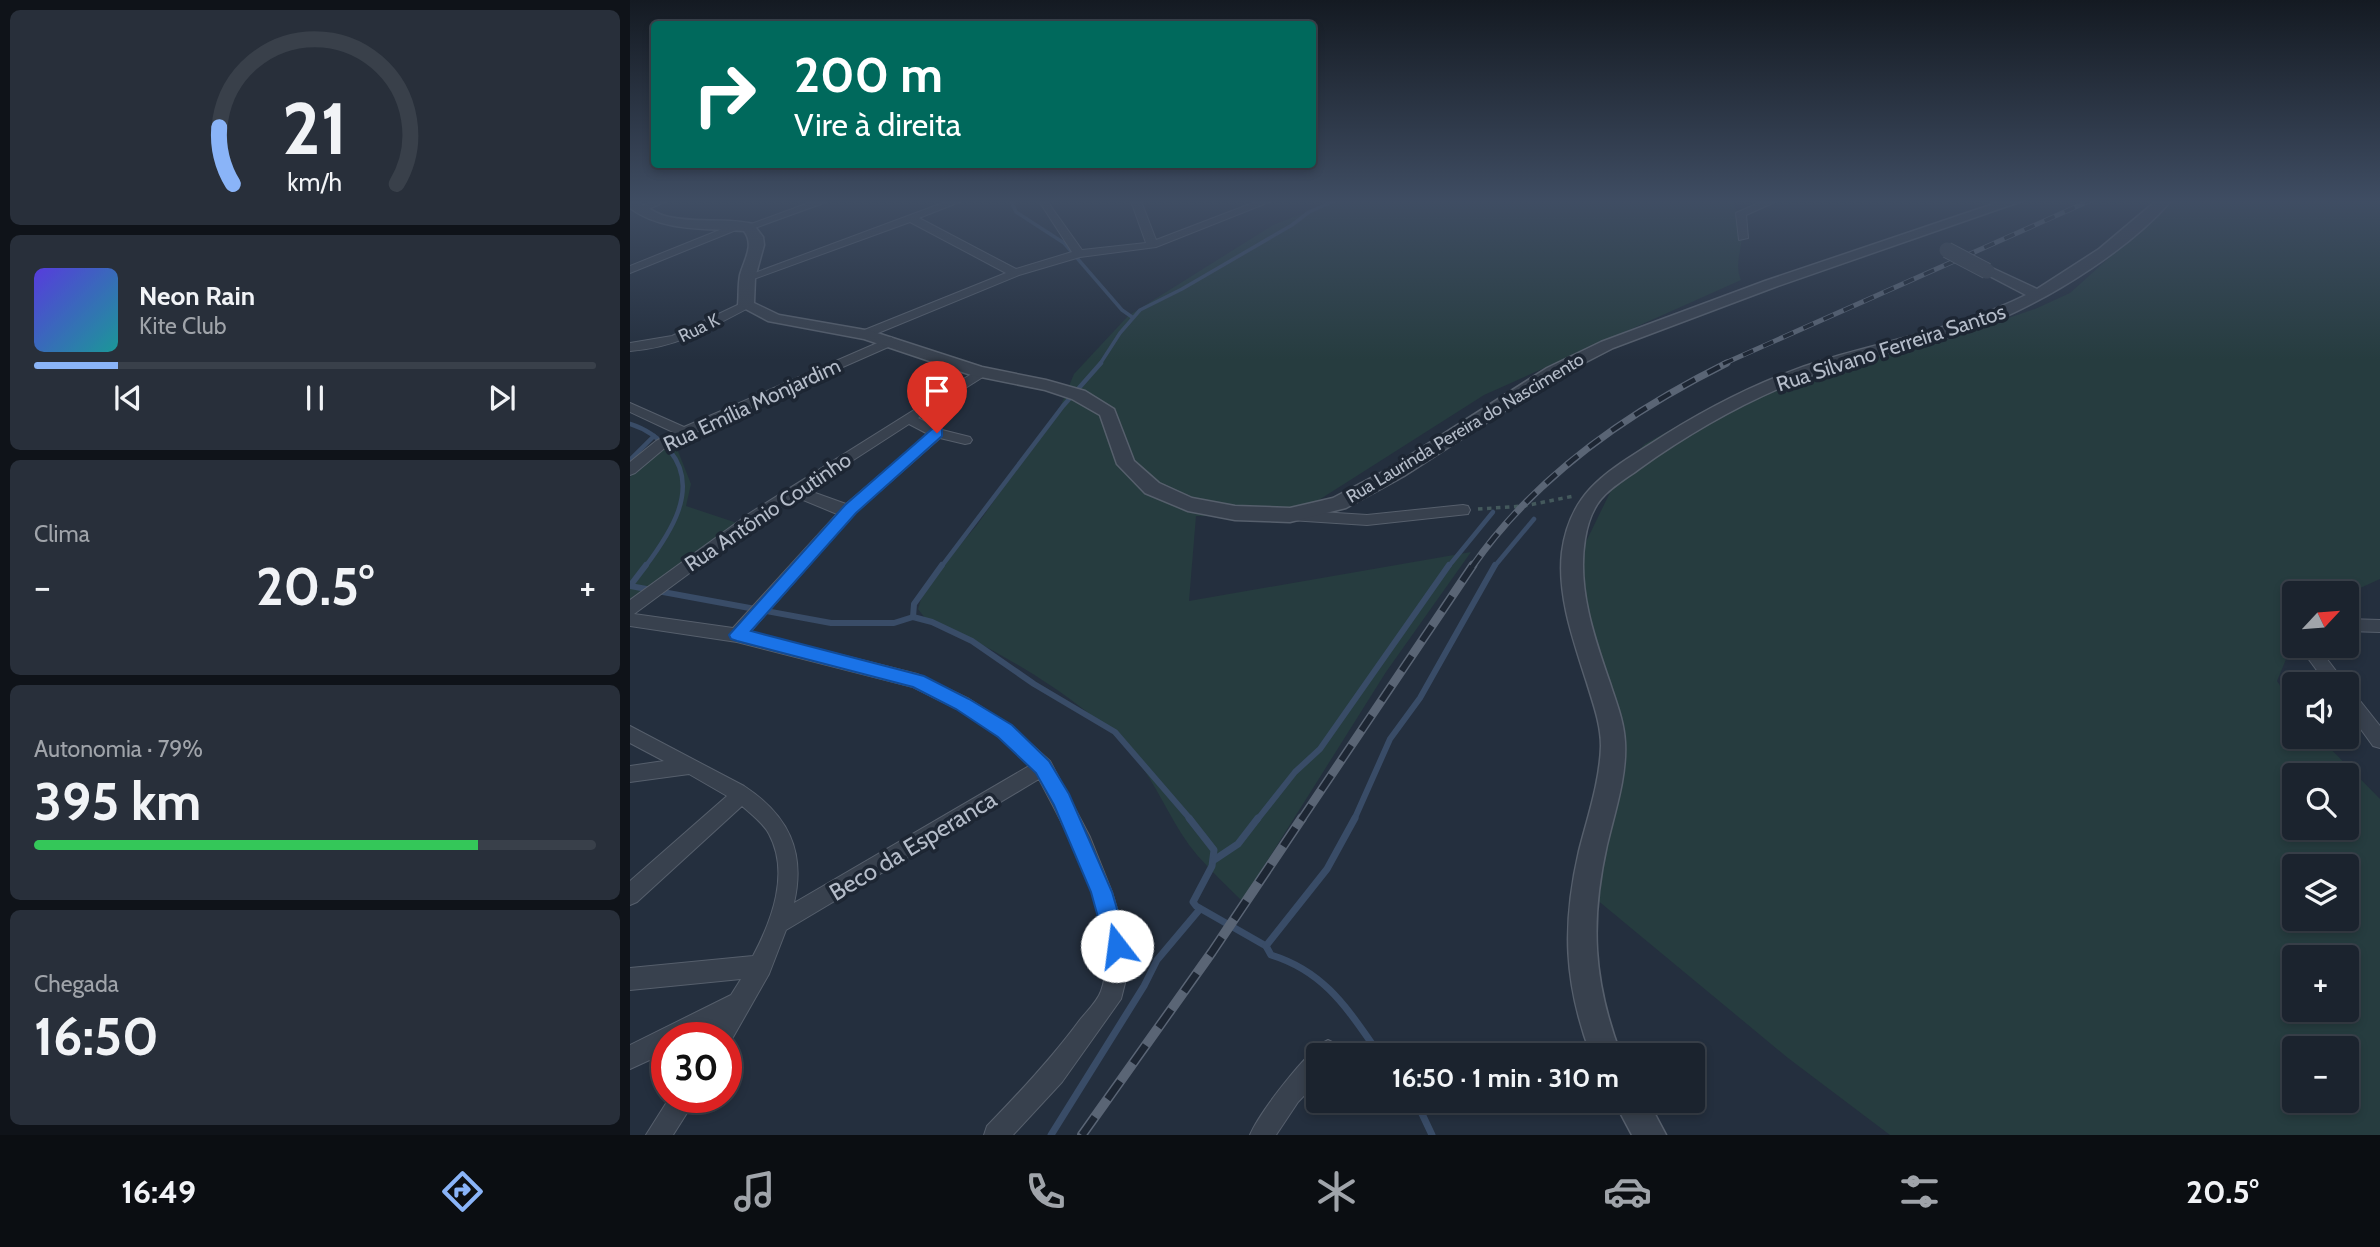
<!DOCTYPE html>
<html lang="pt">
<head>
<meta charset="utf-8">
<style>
  :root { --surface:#1b232e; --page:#282f3a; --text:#f1f3f6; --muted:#a0a4aa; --line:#39404a; --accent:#8ab4f8 }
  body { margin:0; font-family:Cabin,sans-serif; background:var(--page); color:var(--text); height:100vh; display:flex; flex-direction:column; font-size:26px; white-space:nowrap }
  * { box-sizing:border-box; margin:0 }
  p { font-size:23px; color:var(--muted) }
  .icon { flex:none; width:38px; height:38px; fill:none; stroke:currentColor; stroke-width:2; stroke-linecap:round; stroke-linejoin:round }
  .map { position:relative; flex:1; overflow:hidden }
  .details { display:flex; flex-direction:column; gap:10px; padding:10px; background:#0f1319; width:630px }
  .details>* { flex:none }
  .top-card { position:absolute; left:21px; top:21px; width:665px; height:147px; border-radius:7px; box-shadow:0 4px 10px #0003,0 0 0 2px var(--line); background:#00695c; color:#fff; overflow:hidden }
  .needle { width:46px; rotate:64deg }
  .controls { position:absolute; left:1652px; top:581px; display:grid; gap:14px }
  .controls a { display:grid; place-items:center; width:77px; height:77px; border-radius:7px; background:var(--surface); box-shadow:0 4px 10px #0003,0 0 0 2px var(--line); font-size:35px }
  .speed { position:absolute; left:21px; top:1022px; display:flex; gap:14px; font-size:35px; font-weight:700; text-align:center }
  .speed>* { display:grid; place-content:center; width:91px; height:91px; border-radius:50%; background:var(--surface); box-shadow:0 4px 10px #0003,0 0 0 2px var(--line); line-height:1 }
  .speed .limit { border:10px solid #d22; background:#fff; color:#111 }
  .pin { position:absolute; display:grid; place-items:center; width:60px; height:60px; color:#fff; margin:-72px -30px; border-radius:50% 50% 50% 0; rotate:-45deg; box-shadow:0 0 7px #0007 }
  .pin .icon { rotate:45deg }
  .me { position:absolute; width:77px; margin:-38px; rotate:345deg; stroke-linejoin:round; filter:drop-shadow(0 0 5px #0008) }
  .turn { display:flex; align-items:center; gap:24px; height:147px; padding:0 28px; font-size:32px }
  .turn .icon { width:91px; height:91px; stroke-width:2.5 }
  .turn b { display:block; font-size:49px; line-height:60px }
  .big { font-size:52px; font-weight:800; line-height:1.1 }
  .details .card { flex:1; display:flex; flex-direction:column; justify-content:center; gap:10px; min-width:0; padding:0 24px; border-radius:10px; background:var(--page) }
  .details .dial { align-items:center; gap:0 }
  .dial svg { height:182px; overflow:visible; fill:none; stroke:var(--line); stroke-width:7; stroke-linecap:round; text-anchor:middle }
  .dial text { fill:var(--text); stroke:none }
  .song { display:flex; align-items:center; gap:21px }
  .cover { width:84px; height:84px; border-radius:10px; background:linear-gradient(135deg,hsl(250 70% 55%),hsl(180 70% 35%)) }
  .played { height:7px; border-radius:4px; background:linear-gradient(90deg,var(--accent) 15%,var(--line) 15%) }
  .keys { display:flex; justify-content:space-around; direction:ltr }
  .heat { display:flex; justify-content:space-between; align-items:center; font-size:38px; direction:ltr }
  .charge { height:10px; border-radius:5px; background:linear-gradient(90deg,#34c759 79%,var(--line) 0) }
  .trip { position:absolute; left:676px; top:1043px; width:399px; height:70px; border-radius:7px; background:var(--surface); box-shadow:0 4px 10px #0003,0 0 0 2px var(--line); font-weight:800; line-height:70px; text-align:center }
  .dock { display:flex; height:112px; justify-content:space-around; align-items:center; background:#0b0e12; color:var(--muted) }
  .dock .icon { width:49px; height:49px }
  .dock .on { color:var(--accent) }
  .dock b { font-size:32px; color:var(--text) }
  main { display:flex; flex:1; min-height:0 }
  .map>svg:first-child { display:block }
  .green { fill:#263c3f; fill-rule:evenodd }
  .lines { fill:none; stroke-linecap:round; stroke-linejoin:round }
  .stream-far3 { stroke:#394c67; stroke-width:3.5 }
  .stream-far2 { stroke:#394c67; stroke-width:4.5 }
  .stream-far1 { stroke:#394c67; stroke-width:6 }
  .stream { stroke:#394c67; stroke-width:7 }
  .minor-casing { stroke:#565f6c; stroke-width:2 }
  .tertiary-casing { stroke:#565f6c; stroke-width:3 }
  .path { stroke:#44595c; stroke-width:3.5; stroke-dasharray:4.5 4.5; stroke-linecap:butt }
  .minor { fill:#38414e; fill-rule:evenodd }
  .tertiary { fill:#38414e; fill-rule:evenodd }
  .rail-far3-casing { stroke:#5a6575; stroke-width:5 }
  .rail-far2-casing { stroke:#5a6575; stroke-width:7 }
  .rail-far1-casing { stroke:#5a6575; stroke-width:9 }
  .rail-casing { stroke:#5a6575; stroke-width:10 }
  .rail-far3 { stroke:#1d2633; stroke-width:3.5; stroke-dasharray:11; stroke-linecap:butt }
  .rail-far2 { stroke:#1d2633; stroke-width:4.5; stroke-dasharray:14; stroke-linecap:butt }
  .rail-far1 { stroke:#1d2633; stroke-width:6; stroke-dasharray:18; stroke-linecap:butt }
  .rail { stroke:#1d2633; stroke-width:7; stroke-dasharray:22; stroke-linecap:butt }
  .tertiary-bridge-casing { stroke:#565f6c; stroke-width:17; stroke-linecap:butt }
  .tertiary-bridge { stroke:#38414e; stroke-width:15 }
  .route { fill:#1a73e8; stroke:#114b97; stroke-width:2 }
  .labels { text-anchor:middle; stroke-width:7; stroke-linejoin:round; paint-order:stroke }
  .far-street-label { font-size:18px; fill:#b4bcc9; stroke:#1d2633 }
  .street-label { font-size:21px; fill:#b4bcc9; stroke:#1d2633 }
  .near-street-label { font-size:24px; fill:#b4bcc9; stroke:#1d2633 }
</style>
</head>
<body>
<main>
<section class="details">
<div class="card dial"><svg viewBox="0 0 100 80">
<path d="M14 69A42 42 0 1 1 86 69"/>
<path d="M14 69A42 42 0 0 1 8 44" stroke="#8ab4f8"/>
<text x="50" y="56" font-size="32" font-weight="700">21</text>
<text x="50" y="72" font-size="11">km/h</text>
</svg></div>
<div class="card">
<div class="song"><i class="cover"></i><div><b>Neon Rain</b><p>Kite Club</p></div></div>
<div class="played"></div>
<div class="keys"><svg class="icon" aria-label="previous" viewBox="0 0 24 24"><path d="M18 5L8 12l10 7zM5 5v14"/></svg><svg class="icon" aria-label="pause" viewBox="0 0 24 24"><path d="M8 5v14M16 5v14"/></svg><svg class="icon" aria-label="next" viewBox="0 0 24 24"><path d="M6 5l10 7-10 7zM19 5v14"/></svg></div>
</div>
<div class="card"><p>Clima</p>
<div class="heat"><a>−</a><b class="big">20.5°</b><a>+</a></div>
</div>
<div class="card"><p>Autonomia · 79%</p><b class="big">395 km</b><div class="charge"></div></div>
<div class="card"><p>Chegada</p><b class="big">16:50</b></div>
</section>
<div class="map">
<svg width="1750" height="1135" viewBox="0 0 1750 1135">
  <rect width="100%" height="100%" fill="#242f3e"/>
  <g class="green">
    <path d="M705 201H1102C1107 211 1111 223 1112 234 1112 250 1104 264 1111 280L854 395 670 512 632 517 566 516 559 601 841 552 756 672 612 901C597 886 581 871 567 855 544 828 531 793 510 764 465 705 363 646 295 618L288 609 295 586 347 525 431 405 444 374 498 316 643 225Z"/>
    <path d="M1542 201H1750V579L1717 594 1664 593V640L1647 681 1664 706V737H1689L1750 799V1135H1260L1158 1058 966 899 979 826 964 644 948 558 994 464 1015 444 1051 424 1089 408 1188 370 1310 341 1405 309 1440 293ZM1664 775H1717V828H1664ZM1664 866H1717V919H1664ZM1664 957H1717V1010H1664ZM1664 1048H1717V1101H1664Z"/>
    <path d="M44 441 61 484 56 506 107 523 0 600V477L20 456Z"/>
  </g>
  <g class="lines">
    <g class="stream-far3">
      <path d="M381 201 386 212 434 243 492 310 502 317"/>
      <path d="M470 364 490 333 510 310 552 289 662 225 679 212 704 201"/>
    </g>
    <g class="stream-far2">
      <path d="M0 424C16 429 29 438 40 451 71 489 39 535 15 567"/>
      <path d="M0 460 24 436"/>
      <path d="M311 567 433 406 471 363"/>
      <path d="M818 567 863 512"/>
      <path d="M864 567 904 519"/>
    </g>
    <g class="stream-far1">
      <path d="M16 565 0 586 201 623H264L283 617 302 622 342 641 404 684 485 732 561 820"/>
      <path d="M283 617 284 604 312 565"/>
      <path d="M627 820 665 772 690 749 819 565"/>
      <path d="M724 820 760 739 790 698 865 565"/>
    </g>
    <g class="stream">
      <path d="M559 818 584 850 582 866 563 902 566 906 636 946 641 955C696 972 718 1010 750 1055"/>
      <path d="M584 860 608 844 628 818"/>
      <path d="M636 946 697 869 725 818"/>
      <path d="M786 1101 802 1135"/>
      <path d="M421 1135 514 986 527 960 570 909"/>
    </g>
    <g class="minor-casing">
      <g id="minor">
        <path d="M23 201H37L14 211 5 209Z"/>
        <path d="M184 201H199L122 229 113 227Z"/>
        <path d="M318 201H332L289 218 386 269 442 252 409 201H417L452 250 516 243 501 201H511L526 240 628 201H642L526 247 450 257 389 275 236 338 230 334 232 331 376 273 280 222 121 280 111 278Z"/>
        <path d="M1133 201H1147L1116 215 1118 238 1109 240 1106 213Z"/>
        <path d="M107 223 111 224V228L0 273V266Z"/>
        <path d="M116 301 120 303V307C81 328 45 348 0 351V343L42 336Z"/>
        <path d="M261 337 267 341 265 344 59 435 36 447 5 473 0 475V462L26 441 43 432 0 412V403L54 427Z"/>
        <path d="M351 368 356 369V375L288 418 312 430 340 437 342 440 340 443 335 444 310 438 225 513 120 632 287 674 339 699 381 726 420 761 460 837 482 892 498 946 497 975 491 999 432 1082 383 1135H354L357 1126C390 1092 421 1059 449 1021 456 1012 467 1002 471 991 493 930 437 833 409 779L156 930 139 974 98 1046 96 1047V1038H79L82 1030 66 1038H37V1052L0 1069V1045L101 995 111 979 0 990V968L123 956C142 920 160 873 139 834 134 824 121 814 112 806L7 902 0 905V881L97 796 59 774 0 782V766L34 761 0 743V726L114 786C158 815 176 851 164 903L399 766 369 736 327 709 283 687 107 642 0 626V600L120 513ZM279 424 298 434 216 504 177 490ZM166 497 207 514 103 628 4 614 130 521Z"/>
        <path d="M833 505 838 506 840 510 838 514 737 525 660 520 653 515 660 510 737 515Z"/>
        <path d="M1717 619 1750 620V632L1717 631Z"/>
        <path d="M1669 646H1687L1716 684H1697Z"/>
        <path d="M1717 690 1723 692 1750 726V748L1743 746 1717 710Z"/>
        <path d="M698 1040 706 1044 708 1055H688V1081L668 1102 646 1135H620C629 1113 678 1049 698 1040Z"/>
        <path d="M40 1097H67L43 1135H16Z"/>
      </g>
    </g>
    <g class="tertiary-casing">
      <g id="tertiary">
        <path d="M0 201C13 201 22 213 35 216 63 224 94 217 123 224L133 237 134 245 125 278 124 303 149 315 241 331 352 367 416 380 455 391 484 409 504 461 529 483 562 498 605 506 660 508 703 498 760 468 917 368 971 342 1135 281 1372 201H1392L1145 287 983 348 929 376 774 476 716 508 660 522 605 520 558 511 515 493 487 464 470 415 442 399 415 390 341 375 234 339 138 321 108 305C109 295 108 285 110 275 114 260 125 245 114 231 75 228 32 232 0 208Z"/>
        <path d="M1526 201H1541C1500 248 1427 294 1370 319 1317 342 1259 350 1205 367 1135 390 1069 426 1009 469 997 478 981 487 971 499 962 510 957 526 955 539 947 588 964 637 980 683 986 702 994 721 995 742 997 776 985 811 977 845 960 922 963 981 991 1055H961C934 983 932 925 949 851 958 816 970 781 971 746 971 724 963 703 957 683 944 642 927 596 932 552 940 494 973 474 1019 445 1074 409 1134 378 1197 359 1264 339 1332 327 1396 295L1350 271 1352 268H1362L1407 289 1469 249Z"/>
        <path d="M984 1101H1018L1036 1135H1002Z"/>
      </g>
    </g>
    <path class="path" d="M848 509 894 506 944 496"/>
    <use href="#minor" class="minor"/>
    <use href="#tertiary" class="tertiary"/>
    <g class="rail-far3-casing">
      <path id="rail-far3" d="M1093 364 1459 201"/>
    </g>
    <g class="rail-far2-casing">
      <path id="rail-far2" d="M842 567C905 476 1000 411 1097 363"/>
    </g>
    <g class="rail-far1-casing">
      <path id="rail-far1" d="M671 820 843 565"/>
    </g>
    <g class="rail-casing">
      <path id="rail" d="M452 1135 582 952 672 818"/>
    </g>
    <use href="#rail-far3" class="rail-far3"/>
    <use href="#rail-far2" class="rail-far2"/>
    <use href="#rail-far1" class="rail-far1"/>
    <use href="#rail" class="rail"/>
    <g class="tertiary-bridge-casing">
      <path id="tertiary-bridge" d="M1317 250 1357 271"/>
    </g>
    <use href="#tertiary-bridge" class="tertiary-bridge"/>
  </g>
  <linearGradient id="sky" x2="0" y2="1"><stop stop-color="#141a22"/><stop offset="0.56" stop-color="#3f4d63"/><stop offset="1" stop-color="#3f4d63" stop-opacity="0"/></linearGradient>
  <rect width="1750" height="360" fill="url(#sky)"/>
  <path class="route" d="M307 428 312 429V436L226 513 121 631 294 676 339 699 382 725 419 761 439 794 482 892 498 946 495 954 487 957 479 954 476 946 461 892 424 805 406 773 368 737 326 709 283 687 107 641 101 639 99 635 215 505 302 429Z"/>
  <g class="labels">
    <g class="far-street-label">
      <text transform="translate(69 328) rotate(-26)" y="6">Rua K</text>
      <text transform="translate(835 428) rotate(-31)" y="6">Rua Laurinda Pereira do Nascimento</text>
    </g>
    <g class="street-label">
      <text transform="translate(1261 348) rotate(-18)" y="7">Rua Silvano Ferreira Santos</text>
      <text transform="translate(122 405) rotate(-25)" y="7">Rua Emília Monjardim</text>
      <text transform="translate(138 512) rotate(-34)" y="7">Rua Antônio Coutinho</text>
    </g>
    <g class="near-street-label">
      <text transform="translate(283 846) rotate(-31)" y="8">Beco da Esperanca</text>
    </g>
  </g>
</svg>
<div class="controls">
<a><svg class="needle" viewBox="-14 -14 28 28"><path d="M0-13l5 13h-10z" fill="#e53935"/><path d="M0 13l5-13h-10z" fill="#a0a4aa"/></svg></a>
<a><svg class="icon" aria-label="sound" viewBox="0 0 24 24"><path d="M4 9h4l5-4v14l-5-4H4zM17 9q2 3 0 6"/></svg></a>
<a><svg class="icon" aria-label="search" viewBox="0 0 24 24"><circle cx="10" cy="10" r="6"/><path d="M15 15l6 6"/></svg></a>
<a><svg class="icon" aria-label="layers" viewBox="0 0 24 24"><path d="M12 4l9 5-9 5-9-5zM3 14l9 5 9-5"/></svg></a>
<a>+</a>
<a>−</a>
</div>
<div class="speed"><div class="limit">30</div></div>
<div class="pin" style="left:307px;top:433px;background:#d93025"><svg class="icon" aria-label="arrive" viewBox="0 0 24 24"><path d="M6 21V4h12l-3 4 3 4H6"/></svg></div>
<svg class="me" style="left:487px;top:946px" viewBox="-20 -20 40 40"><circle r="19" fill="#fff"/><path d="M0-13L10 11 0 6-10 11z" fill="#1a73e8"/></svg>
<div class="trip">16:50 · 1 min · 310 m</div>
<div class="top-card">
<div class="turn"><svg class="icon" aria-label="right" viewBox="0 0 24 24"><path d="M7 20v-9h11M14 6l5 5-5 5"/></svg><div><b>200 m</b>Vire à direita</div></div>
</div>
</div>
</main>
<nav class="dock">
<b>16:49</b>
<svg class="icon on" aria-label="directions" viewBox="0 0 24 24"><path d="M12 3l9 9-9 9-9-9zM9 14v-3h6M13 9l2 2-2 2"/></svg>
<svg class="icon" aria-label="music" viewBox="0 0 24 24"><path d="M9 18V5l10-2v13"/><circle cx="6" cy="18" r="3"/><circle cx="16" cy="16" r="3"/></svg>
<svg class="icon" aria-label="phone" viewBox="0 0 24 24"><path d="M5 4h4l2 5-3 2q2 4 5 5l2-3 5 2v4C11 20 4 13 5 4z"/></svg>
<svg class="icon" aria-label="climate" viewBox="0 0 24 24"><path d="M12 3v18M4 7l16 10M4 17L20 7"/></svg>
<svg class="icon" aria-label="car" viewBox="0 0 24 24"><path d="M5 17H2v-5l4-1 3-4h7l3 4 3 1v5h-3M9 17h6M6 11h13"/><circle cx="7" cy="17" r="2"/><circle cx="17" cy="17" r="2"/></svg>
<svg class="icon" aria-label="filters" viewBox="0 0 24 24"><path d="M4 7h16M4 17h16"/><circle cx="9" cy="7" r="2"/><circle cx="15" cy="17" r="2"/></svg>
<b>20.5°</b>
</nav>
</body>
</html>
